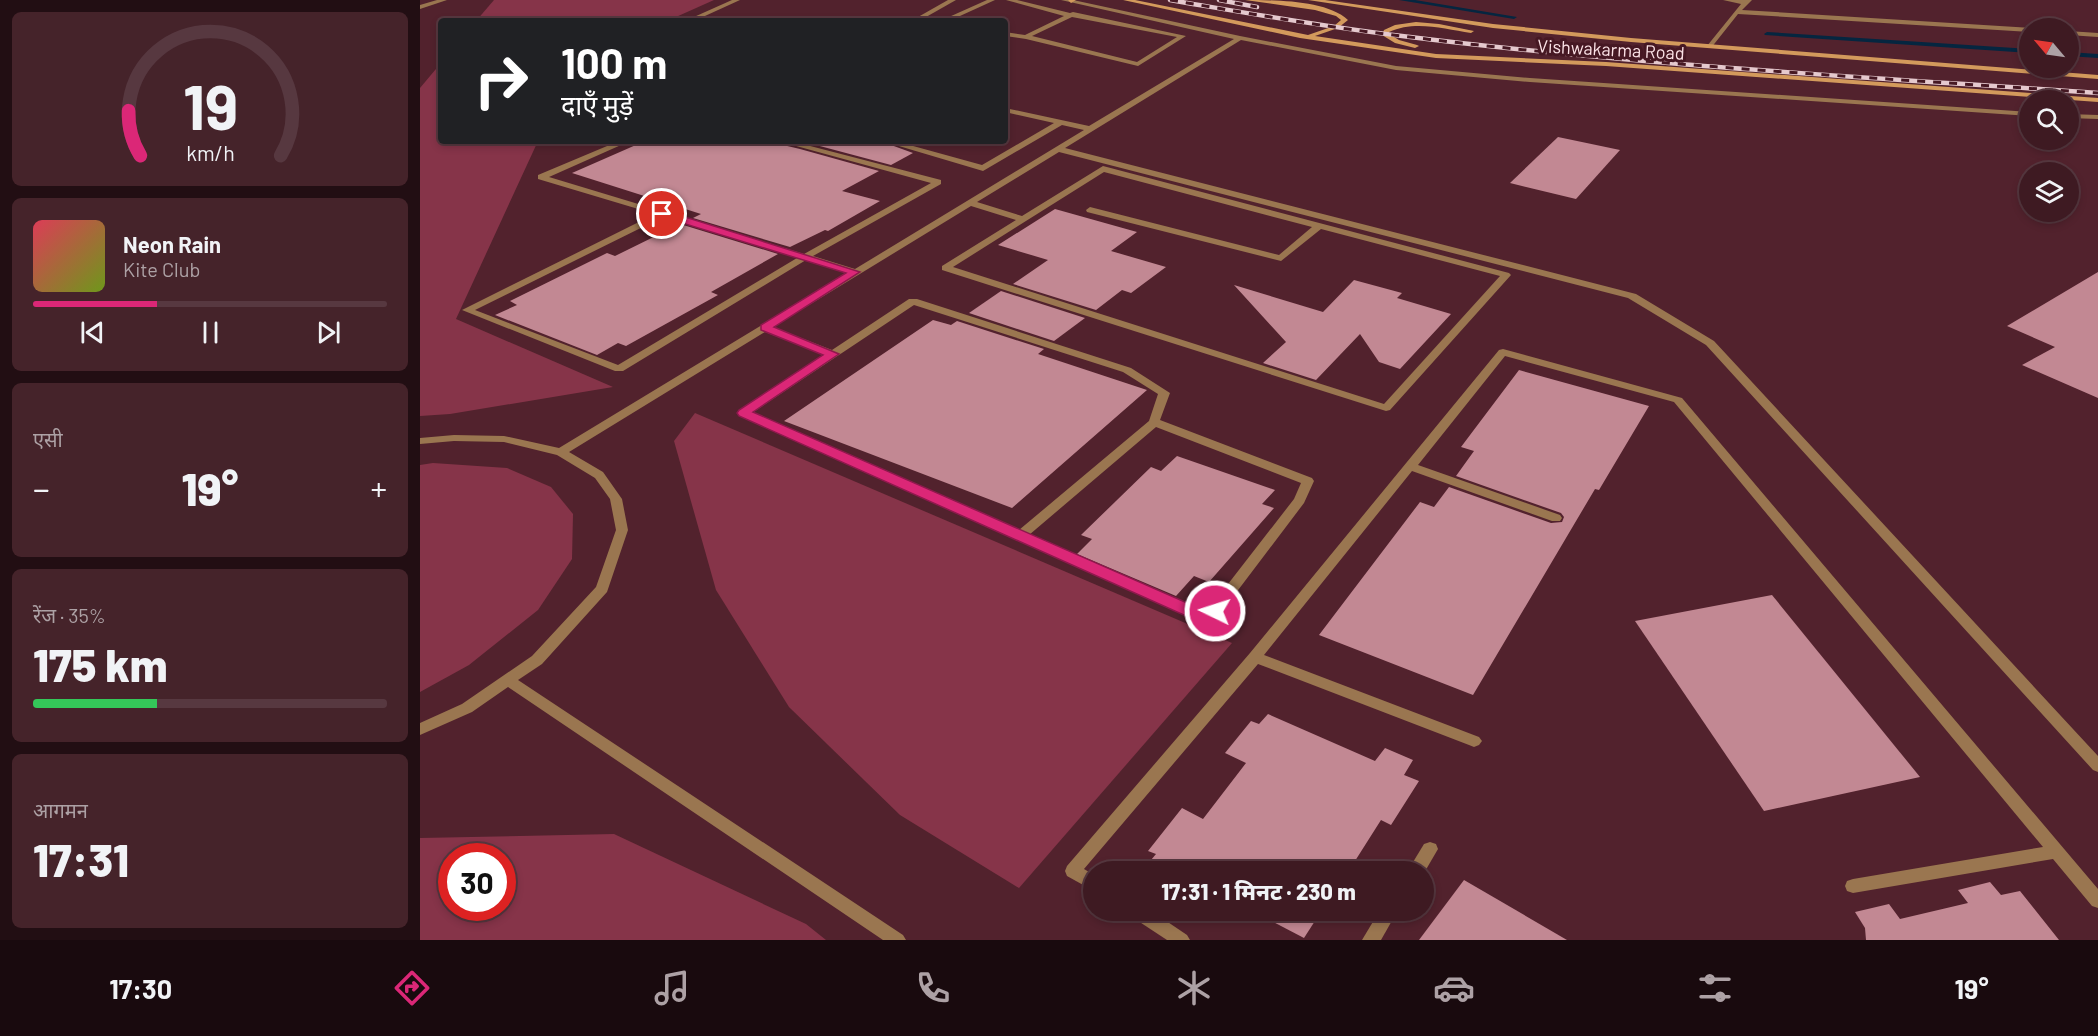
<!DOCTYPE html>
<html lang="hi">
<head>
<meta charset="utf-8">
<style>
  :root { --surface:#3e1a22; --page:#45232a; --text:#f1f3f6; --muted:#ada1a5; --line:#573840; --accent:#db2777 }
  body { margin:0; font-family:Barlow,"Noto Sans Devanagari",sans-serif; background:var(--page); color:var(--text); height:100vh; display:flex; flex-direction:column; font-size:22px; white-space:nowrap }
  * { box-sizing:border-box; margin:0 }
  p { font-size:20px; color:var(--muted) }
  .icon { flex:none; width:33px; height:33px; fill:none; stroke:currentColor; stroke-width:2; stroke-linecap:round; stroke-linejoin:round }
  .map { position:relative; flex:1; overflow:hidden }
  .sheet { display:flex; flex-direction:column; gap:12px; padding:12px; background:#220e13; width:420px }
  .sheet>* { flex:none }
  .banner { position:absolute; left:18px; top:18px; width:570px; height:126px; border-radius:6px; box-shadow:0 3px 9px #0003,0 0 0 2px var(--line); background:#202124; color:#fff; overflow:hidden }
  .needle { width:39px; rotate:299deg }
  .buttons { position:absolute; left:1599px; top:18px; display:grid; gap:12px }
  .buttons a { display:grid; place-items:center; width:60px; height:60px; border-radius:50%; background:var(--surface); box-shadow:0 3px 9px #0003,0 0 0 2px var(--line); font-size:30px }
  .speed { position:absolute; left:18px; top:843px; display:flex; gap:12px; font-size:30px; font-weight:700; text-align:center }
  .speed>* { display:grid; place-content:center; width:78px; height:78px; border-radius:50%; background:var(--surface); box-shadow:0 3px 9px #0003,0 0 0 2px var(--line); line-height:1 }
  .speed .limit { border:9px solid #d22; background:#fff; color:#111 }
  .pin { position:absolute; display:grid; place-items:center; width:51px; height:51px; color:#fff; margin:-26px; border:3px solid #fff; border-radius:50%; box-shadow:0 2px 6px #0007 }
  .me { position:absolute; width:66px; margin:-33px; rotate:274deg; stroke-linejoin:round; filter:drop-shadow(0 0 4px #0008) }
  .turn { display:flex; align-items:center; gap:21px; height:126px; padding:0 24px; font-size:27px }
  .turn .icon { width:78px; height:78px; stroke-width:2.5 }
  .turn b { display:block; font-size:42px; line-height:51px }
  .big { font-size:45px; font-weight:800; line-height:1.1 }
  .sheet .widget { flex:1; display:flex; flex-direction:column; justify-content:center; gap:9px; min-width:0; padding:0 21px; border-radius:9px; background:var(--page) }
  .sheet .dial { align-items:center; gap:0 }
  .dial svg { height:156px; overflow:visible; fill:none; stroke:var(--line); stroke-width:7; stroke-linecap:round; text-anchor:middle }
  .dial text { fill:var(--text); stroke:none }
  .song { display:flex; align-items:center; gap:18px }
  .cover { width:72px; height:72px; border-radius:9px; background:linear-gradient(135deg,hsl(350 70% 55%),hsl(80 70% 35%)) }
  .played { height:6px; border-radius:3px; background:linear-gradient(90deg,var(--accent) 35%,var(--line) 35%) }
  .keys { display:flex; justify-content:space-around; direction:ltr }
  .heat { display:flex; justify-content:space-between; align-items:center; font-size:33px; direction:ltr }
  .charge { height:9px; border-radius:4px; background:linear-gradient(90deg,#34c759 35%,var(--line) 0) }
  .trip { position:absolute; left:663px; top:861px; width:351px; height:60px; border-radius:30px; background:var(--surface); box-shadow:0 3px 9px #0003,0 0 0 2px var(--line); font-weight:800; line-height:60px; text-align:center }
  .dock { display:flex; height:96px; justify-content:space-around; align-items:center; background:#190a0e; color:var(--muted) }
  .dock .icon { width:42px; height:42px }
  .dock .selected { color:var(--accent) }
  .dock b { font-size:27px; color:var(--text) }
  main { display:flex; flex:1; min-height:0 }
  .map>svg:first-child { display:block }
  .green { fill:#863449; fill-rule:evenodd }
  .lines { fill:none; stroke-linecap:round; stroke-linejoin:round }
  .stream { fill:#052640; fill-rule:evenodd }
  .building { fill:#c28893 }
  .street { fill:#9a7650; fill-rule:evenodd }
  .secondary { fill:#d39a5c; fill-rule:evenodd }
  .rail-casing { stroke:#e5c9ce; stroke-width:4.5 }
  .rail { stroke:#461823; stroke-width:3; stroke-dasharray:8; stroke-linecap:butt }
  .route { fill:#db2777; stroke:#8e194d; stroke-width:1.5 }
  .labels { text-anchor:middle; stroke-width:6; stroke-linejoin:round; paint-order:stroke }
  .far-street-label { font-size:18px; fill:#fce3e7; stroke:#461823 }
</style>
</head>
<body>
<main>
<section class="sheet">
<div class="widget dial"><svg viewBox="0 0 100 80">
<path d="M14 69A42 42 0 1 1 86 69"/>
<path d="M14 69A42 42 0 0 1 8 46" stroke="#db2777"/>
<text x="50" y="56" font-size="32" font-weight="700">19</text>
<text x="50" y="72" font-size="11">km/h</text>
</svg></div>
<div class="widget">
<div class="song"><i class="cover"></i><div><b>Neon Rain</b><p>Kite Club</p></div></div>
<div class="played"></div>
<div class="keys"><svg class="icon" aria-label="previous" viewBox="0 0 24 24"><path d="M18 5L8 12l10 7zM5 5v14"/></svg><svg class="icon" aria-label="pause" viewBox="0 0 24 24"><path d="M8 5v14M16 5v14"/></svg><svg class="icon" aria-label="next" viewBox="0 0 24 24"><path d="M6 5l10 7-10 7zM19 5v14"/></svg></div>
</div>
<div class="widget"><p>एसी</p>
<div class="heat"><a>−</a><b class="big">19°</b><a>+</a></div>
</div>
<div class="widget"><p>रेंज · 35%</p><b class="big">175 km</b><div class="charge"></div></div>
<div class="widget"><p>आगमन</p><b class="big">17:31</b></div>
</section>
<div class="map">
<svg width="1678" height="940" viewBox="0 0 1678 940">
  <rect width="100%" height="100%" fill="#52222d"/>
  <g class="green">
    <path d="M74 0H294L247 21H56Z"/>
    <path d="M21 63V141H118L36 319 193 387 30 414 0 416V88Z"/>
    <path d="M275 413 812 643 599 888 480 815 369 707 296 590 254 441Z"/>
    <path d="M13 463 87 468 131 487 153 514 152 559 118 610 49 665 0 692V465Z"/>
    <path d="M194 834 386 924 406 940H0V838ZM82 856V908H32V856Z"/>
  </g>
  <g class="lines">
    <g class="stream">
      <path d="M979 0H995L1097 17 1094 19Z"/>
      <path d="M1347 32 1610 49V53L1345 35 1344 34Z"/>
      <path d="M1648 52 1678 54V58L1648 56Z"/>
    </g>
  </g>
  <g class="building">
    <path d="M1138 137 1200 150 1156 199 1090 183Z"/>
    <path d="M225 141H259L270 144 277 141H346L380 149 459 171 422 191 460 201 408 231 405 230 370 247 273 218 281 214 152 173Z"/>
    <path d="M381 141H460L493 153 471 165Z"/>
    <path d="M635 209 717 232 691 251 746 267 711 293 702 290 676 310 593 284 628 260 578 245Z"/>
    <path d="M260 224 358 254 291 292 298 295 206 346 198 343 177 355 75 315 97 305 90 301 187 253 195 256Z"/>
    <path d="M1678 272V398L1602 365 1635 347 1587 326Z"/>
    <path d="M934 280 982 293 977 298 1031 314 980 369 959 362 940 334 896 380 843 363 866 342 814 285 903 312Z"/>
    <path d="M581 291 665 318 634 341 549 313Z"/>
    <path d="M513 320 531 325 537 321 624 349 618 354 727 390 592 508 364 421Z"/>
    <path d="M1099 370 1229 406 1179 490 1175 489 1053 695 899 635 1000 502 1014 507 1029 487 1131 523 1142 522 1144 517 1141 513 1036 476 1054 451 1041 447Z"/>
    <path d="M757 456 855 490 842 504 854 508 789 582 774 576 756 596 657 554 672 539 661 535 731 467 741 471Z"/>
    <path d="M1352 595 1500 777 1344 811 1215 621Z"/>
    <path d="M848 714 955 761 965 748 993 760 984 775 999 781 971 825 961 820 928 872H753L731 860 736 854 728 851 762 808 783 819 826 763 805 753 831 721 839 724Z"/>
    <path d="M1044 880 1147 940H999Z"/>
    <path d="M1570 882 1581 895 1600 891 1639 940H1446L1445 928 1435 912 1469 904 1480 919 1548 903 1538 890Z"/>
    <path d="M830 910H902L884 938Z"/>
  </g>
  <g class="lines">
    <g class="street">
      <path d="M17 0H27L0 9V5Z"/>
      <path d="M312 0H320L274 21H265Z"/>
      <path d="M528 0H536L499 21H491Z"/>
      <path d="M567 0H575L529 21H520Z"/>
      <path d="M586 0H597L650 13 653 12 766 36 718 66 606 39 585 36V32L605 35 644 16ZM652 17 757 37 717 62 612 36Z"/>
      <path d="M641 0H653L820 36 976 66 1110 78 1610 112V116L1110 82 976 70 821 40 645 148 1216 294 1294 341 1678 756V772L1673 770 1286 345 1208 298 639 152 557 202 602 216 683 166 1089 273 1091 275 970 410 966 411 522 270V266L596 220 551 206 353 327 412 350 489 299H497L711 368 750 393 740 420 892 478 894 481 884 503 800 614 772 617 767 615 320 415 318 413 320 411 405 355 345 332 149 452 183 472 202 499 208 530 187 592 122 664 98 680 483 935 486 940H463L88 687 52 712 0 735V723L42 704 112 656 176 587 196 530 190 499 175 478 137 455 84 442 34 441 0 444V438L34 435 84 436 139 448 428 273 386 260 203 371H195L42 310 235 214 118 179V175L199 141H210L129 177 384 254 511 183 358 141H371L521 180V184L393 256 435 269 664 130 642 125 563 171 462 141H475L562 165 634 123 585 112V108L669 126 814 39ZM684 172 892 227 859 255 670 207 666 210 667 212 861 261 901 229 1080 276 964 404 533 267ZM243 217 377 258 198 365 55 310ZM494 305 703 372 738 394 729 421 599 530 332 413ZM736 427 881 483 874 499 791 606 774 607 609 535Z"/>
      <path d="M1303 0H1332L1322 10 1612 28H1610V32L1318 14 1291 48H1287V46L1321 4Z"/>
      <path d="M1648 31 1678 33V37L1648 35Z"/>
      <path d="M1648 114 1678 115V119L1648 118Z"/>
      <path d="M1083 349 1262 398 1678 889V908L1672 906 1633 859 1433 893 1427 891 1425 886 1427 881 1433 879 1623 847 1254 402 1085 356 998 465 1140 515 1142 518 1140 521H1132L992 471 844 655 1059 737 1062 741 1059 745 1054 747 1049 745 838 664 664 869 674 875V891L647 876 645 871 647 866 830 653 1079 350Z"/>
      <path d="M1010 842 1016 844 1018 849 1004 873 987 872 1004 844Z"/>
      <path d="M707 910H730L767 935 770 940H747L709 915Z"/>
      <path d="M960 910H978L961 940H942Z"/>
    </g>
    <g class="secondary">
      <path d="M648 0H656L651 3Z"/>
      <path d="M703 0H715L888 35 914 26 921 20 916 16 895 10 825 0C853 0 907 0 928 20L918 28 895 36 1016 54 1186 62 1678 98V102L1186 66 1016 58 880 38Z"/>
      <path d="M888 0H905L1073 24 1211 38 1678 75V79L1211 42 1073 28Z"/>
      <path d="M996 22 1019 24 1054 31 1051 33C1024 29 995 20 969 32V34L979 40 997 45 999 46 995 48 975 43 962 35 964 30 975 25Z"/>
    </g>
    <g class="rail-casing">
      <g id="rail">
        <path d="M750 0C827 13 904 27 982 36 1213 65 1446 77 1678 93"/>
        <path d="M799 0 837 7"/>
      </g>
    </g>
    <use href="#rail" class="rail"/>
  </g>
  <path class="route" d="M239 211H246L440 272 354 327 419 354 333 412 774 606 800 607 802 611 800 615 766 616 319 416 317 413 319 410 403 355 341 330V325L426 273 239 216Z"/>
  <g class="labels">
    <g class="far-street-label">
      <text transform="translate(1191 50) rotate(3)" y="6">Vishwakarma Road</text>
    </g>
  </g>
</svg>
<div class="buttons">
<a><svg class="needle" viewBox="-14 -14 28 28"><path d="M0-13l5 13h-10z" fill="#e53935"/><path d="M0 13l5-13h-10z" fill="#ada1a5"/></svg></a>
<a><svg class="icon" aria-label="search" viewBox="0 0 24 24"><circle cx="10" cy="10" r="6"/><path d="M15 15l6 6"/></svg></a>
<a><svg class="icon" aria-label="layers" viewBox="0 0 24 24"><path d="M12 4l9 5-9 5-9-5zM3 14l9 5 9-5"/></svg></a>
</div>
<div class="speed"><div class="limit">30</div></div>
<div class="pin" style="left:242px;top:214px;background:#d93025"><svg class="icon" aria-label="arrive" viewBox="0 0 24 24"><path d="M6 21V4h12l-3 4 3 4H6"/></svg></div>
<svg class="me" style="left:795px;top:611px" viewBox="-20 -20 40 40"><circle r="17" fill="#db2777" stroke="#fff" stroke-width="3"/><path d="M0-11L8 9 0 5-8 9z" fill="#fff"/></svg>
<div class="trip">17:31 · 1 मिनट · 230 m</div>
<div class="banner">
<div class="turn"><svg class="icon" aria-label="right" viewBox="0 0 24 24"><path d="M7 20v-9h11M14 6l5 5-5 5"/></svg><div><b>100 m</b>दाएँ मुड़ें</div></div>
</div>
</div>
</main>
<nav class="dock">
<b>17:30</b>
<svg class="icon selected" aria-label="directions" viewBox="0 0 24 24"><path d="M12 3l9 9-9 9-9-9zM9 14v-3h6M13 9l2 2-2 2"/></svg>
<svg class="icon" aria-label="music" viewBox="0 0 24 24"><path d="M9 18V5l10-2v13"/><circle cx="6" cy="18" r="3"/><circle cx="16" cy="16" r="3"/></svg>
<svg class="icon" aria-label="phone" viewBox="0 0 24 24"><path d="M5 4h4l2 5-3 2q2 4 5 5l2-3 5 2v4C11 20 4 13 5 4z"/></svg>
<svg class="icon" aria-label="climate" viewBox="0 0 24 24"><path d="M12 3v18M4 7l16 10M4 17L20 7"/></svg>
<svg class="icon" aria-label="car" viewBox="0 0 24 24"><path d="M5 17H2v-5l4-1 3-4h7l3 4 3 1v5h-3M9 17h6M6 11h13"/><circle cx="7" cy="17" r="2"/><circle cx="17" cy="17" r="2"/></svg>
<svg class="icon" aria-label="filters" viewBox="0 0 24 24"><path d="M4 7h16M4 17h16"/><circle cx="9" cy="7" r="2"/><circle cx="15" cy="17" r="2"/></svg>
<b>19°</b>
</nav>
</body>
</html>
